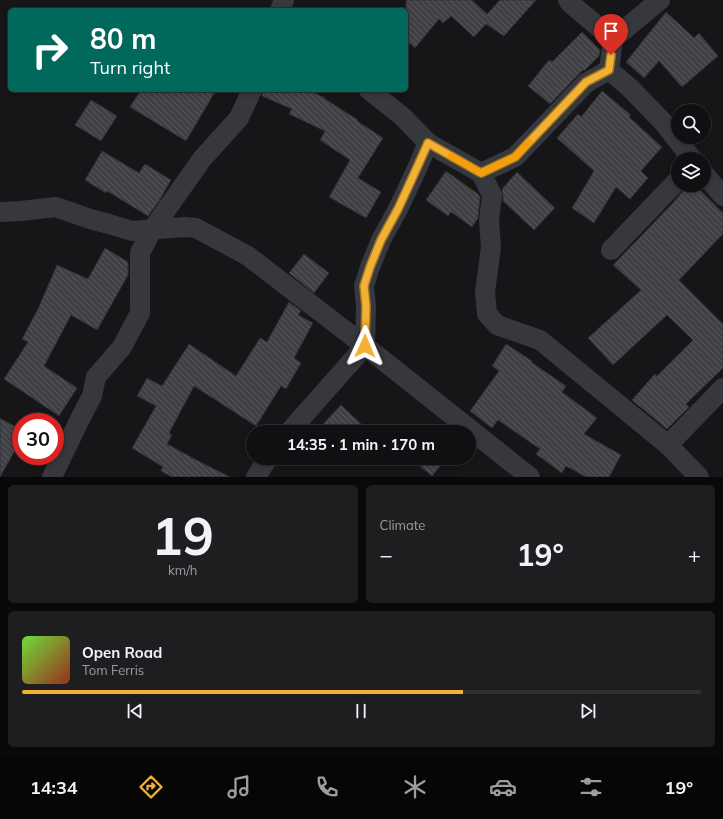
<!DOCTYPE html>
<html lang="en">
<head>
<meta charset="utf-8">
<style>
  :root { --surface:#101012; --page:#1e1e20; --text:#f1f3f6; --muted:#9c9d9f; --line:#303032; --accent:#f2b134 }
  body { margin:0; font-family:Mulish,sans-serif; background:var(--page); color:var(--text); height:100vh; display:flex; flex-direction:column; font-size:15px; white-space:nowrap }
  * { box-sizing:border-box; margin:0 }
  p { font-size:13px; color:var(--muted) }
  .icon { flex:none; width:22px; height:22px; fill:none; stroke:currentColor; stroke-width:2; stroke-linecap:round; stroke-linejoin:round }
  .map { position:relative; height:477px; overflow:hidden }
  .panel { display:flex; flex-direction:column; gap:8px; padding:8px; background:#09090a; flex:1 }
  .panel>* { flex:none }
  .guide { position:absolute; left:8px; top:8px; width:400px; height:84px; border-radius:6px; box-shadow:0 2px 6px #0003,0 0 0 1px var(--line); background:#00695c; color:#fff; overflow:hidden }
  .buttons { position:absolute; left:671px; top:104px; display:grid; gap:8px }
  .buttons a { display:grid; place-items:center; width:40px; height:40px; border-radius:50%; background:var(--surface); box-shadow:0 2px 6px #0003,0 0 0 1px var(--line); font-size:20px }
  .speed { position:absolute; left:12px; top:413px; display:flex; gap:8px; font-size:20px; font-weight:700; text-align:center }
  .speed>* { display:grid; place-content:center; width:52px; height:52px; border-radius:50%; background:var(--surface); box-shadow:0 2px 6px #0003,0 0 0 1px var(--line); line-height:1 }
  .speed .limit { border:6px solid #d22; background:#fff; color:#111 }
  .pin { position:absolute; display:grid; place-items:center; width:34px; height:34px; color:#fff; margin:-41px -17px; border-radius:50% 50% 50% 0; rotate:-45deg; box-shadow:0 0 4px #0007 }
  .pin .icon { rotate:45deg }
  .me { position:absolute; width:44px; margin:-22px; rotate:1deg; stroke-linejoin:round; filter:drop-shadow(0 0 3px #0008) }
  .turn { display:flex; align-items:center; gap:14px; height:84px; padding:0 16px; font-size:18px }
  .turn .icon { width:52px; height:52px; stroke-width:2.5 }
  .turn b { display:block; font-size:28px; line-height:34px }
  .big { font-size:30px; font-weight:700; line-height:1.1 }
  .panel .tile { flex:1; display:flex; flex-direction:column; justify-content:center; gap:6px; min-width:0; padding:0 14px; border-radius:6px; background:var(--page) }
  .panel .dial { align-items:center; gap:0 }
  .dial b { font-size:52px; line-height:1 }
  .song { display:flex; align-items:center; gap:12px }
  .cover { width:48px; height:48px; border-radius:6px; background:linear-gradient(135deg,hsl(100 70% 55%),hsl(10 70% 35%)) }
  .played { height:4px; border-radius:2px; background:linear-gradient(90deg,var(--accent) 65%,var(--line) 65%) }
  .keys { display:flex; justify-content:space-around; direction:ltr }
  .heat { display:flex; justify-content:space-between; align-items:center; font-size:22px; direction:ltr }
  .panel .tiles { flex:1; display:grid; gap:8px; grid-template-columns:1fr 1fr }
  .tile:last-child { grid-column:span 2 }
  .trip { position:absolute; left:246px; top:425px; width:230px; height:40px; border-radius:20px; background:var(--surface); box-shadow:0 2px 6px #0003,0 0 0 1px var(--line); font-weight:700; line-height:40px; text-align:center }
  .menu { display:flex; height:64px; justify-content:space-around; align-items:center; background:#060607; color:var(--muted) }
  .menu .icon { width:28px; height:28px }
  .menu .active { color:var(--accent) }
  .menu b { font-size:18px; color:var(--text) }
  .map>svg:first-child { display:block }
  .building { fill:url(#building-back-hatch); stroke:#303034 }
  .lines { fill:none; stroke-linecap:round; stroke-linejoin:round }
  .minor { stroke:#37383d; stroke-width:20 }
  .route-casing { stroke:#9d7322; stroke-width:10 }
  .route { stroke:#f2b134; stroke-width:7 }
  .slow { stroke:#f59e0b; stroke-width:7 }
</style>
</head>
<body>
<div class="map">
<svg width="723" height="477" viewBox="0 0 723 477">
  <defs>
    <pattern id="building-back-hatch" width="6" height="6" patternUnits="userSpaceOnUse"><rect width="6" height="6" fill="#404145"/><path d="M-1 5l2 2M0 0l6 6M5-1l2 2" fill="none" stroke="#595a5e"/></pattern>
  </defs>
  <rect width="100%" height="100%" fill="#161618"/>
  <g class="building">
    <path d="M406 0H472L487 14 500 0H536L504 36 486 24 474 37 451 16 443 23 439 19 415 48 406 40Z"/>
    <path d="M666 12 694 38 699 33 718 56 682 87 659 61 644 78 626 62Z"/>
    <path d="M582 32 600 50 599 56 584 71 583 70 550 104 528 86 549 60 552 62Z"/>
    <path d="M141 90H216L186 141 130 107Z"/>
    <path d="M263 90H308L325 98V99L358 120 357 121 383 138 358 178 381 192 366 218 329 197 350 160 320 140 325 131 289 114 292 109 262 96Z"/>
    <path d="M602 91 631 115 629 117 662 147 641 171 648 178 630 199 616 187 594 223 572 208 594 171 557 138 578 114 581 117Z"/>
    <path d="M91 100 117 116 101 141 75 125Z"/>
    <path d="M102 151 139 173 145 164 171 180 159 201 148 216 107 191 106 193 85 180Z"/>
    <path d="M446 171 478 194 480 197 478 218 472 227 451 212 448 216 426 200Z"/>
    <path d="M517 172 555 208 534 230 503 201V196L502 189Z"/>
    <path d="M688 185H695L723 213V234L679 280 723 324V368L686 404 689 407 667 429 632 400 655 374 657 376 693 340 667 315 613 365 588 338 641 290 613 265 672 204Z"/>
    <path d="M105 248 128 262V275L97 330 71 315 44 366 77 388 59 416 4 379 28 342 22 339 38 309 57 265 88 279Z"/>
    <path d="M304 254 329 273 314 293 289 273Z"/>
    <path d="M289 302 301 311 298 315 313 323 294 358 301 363 286 389 281 386 256 426 194 386 169 433 172 435 167 444 202 463 230 477H172L161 471 163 467 132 448 156 406 137 396 147 378 162 386 189 344 236 376 260 338 267 342Z"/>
    <path d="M506 344 532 361 531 362 566 386 562 392 597 418 584 434 621 455 609 477H586L566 466 562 473 536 454 540 449 498 420 492 428 470 411 499 371 492 366Z"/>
    <path d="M341 405 360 423 371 432H327L321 426Z"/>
    <path d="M0 418 21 430V440L0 477Z"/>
    <path d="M410 458H447L432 476Z"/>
  </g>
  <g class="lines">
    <g class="minor">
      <path d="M568 0 570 3 613 39"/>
      <path d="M280 10 284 0"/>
      <path d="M609 70 613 39 660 0"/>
      <path d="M428 143 481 173 515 157 586 83 609 70 630 88 664 123 692 159"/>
      <path d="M481 173 492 195 489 220 491 247 485 292 487 314 497 325 540 340 668 445 699 477"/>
      <path d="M704 174 723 196"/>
      <path d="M0 212 21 211 56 207 90 219 109 224 132 231 185 227 196 228 248 256 365 346 530 477"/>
      <path d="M611 250 678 180"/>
      <path d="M289 432 365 346 366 306 364 286 370 267 381 240 398 209 415 173 428 143 403 117 369 90"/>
      <path d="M668 445 723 388"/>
      <path d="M52 477 81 417 92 396 96 377 122 347 140 313V253L152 230 202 159 239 118 252 90"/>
      <path d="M256 477 268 458"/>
    </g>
  </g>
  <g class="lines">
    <g class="route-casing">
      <path id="route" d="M365 346 366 306 364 286 370 267 381 240 398 209 415 172 428 143 481 173 515 157 586 82 609 70 611 55"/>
    </g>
    <use href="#route" class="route"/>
    <path class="slow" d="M451 156 481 173 515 157 529 142"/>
  </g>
</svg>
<div class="buttons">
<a><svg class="icon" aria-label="search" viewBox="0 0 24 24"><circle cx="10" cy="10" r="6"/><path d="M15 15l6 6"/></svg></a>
<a><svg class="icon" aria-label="layers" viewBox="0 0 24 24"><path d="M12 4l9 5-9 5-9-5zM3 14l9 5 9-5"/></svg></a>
</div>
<div class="speed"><div class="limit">30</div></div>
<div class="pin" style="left:611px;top:55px;background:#d93025"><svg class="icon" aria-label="arrive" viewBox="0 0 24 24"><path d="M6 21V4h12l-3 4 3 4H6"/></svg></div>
<svg class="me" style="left:365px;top:346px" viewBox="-20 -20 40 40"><path d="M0-17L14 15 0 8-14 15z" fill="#f2b134" stroke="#fff" stroke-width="4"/></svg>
<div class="trip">14:35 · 1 min · 170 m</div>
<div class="guide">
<div class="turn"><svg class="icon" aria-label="right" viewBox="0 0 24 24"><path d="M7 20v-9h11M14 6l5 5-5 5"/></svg><div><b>80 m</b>Turn right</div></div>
</div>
</div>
<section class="panel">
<div class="tiles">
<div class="tile dial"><b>19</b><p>km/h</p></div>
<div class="tile"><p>Climate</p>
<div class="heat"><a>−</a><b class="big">19°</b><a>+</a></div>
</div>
<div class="tile">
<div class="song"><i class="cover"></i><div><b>Open Road</b><p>Tom Ferris</p></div></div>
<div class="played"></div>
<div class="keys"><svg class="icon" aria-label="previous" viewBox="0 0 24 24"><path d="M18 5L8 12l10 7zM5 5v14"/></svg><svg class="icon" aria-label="pause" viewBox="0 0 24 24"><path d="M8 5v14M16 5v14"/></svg><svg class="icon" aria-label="next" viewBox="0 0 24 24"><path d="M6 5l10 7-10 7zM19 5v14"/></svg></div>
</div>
</div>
</section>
<nav class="menu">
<b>14:34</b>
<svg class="icon active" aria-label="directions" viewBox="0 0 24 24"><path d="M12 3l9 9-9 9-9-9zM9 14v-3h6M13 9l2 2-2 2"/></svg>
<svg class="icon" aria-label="music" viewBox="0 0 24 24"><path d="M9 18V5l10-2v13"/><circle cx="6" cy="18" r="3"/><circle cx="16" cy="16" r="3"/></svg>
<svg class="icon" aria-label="phone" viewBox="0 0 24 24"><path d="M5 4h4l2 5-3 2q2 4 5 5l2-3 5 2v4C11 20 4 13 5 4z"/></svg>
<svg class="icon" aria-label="climate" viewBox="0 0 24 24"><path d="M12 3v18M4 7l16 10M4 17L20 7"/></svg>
<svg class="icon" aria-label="car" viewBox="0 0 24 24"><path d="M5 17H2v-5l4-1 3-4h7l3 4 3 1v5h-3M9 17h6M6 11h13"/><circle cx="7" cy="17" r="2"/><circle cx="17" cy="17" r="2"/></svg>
<svg class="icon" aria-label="filters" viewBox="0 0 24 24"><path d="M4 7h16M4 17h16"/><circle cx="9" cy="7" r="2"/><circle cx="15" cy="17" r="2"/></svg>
<b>19°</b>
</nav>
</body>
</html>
